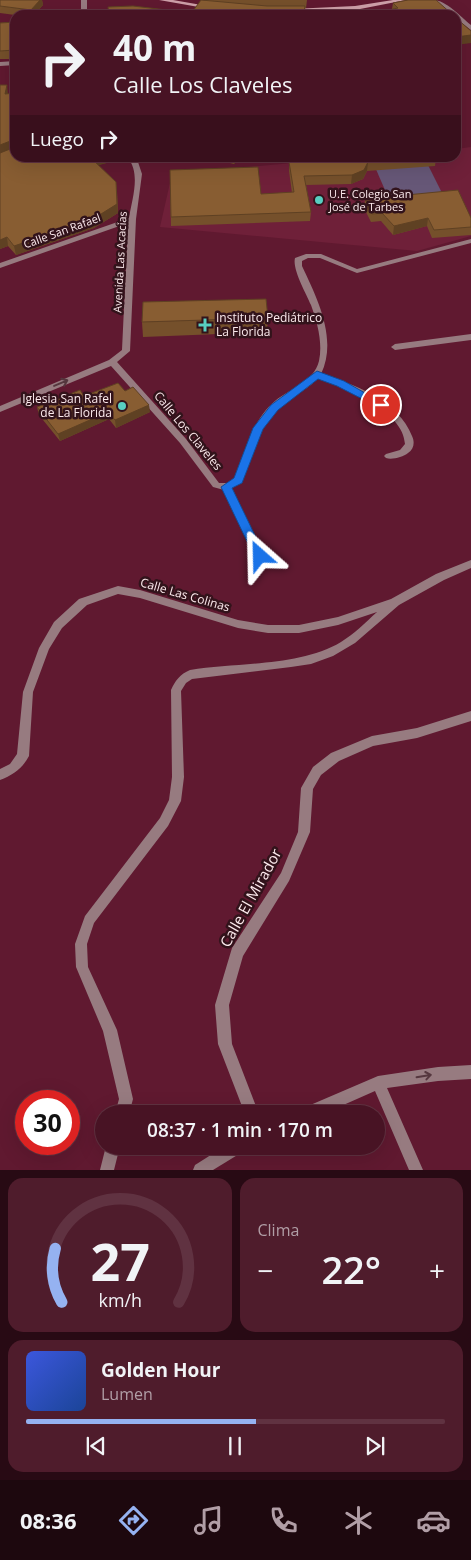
<!DOCTYPE html>
<html lang="es">
<head>
<meta charset="utf-8">
<style>
  :root { --surface:#481324; --page:#4f1c2c; --text:#f1f3f6; --muted:#b19ea6; --line:#603241; --accent:#95b2f1 }
  body { margin:0; font-family:"Open Sans",sans-serif; background:var(--page); color:var(--text); height:100vh; display:flex; flex-direction:column; font-size:19px; white-space:nowrap }
  * { box-sizing:border-box; margin:0 }
  p { font-size:16px; color:var(--muted) }
  .icon { flex:none; width:28px; height:28px; fill:none; stroke:currentColor; stroke-width:2; stroke-linecap:round; stroke-linejoin:round }
  .map { position:relative; height:1170px; overflow:hidden }
  .panel { display:flex; flex-direction:column; gap:8px; padding:8px; background:#280a14; flex:1 }
  .panel>* { flex:none }
  .hud { position:absolute; left:10px; top:10px; width:451px; height:152px; border-radius:15px; box-shadow:0 5px 20px #0002,0 0 0 1px var(--line); background:#481324; color:var(--text); overflow:hidden }
  .speed { position:absolute; left:15px; top:1090px; display:flex; gap:10px; font-size:25px; font-weight:700; text-align:center }
  .speed>* { display:grid; place-content:center; width:65px; height:65px; border-radius:50%; background:var(--surface); box-shadow:0 5px 20px #0002,0 0 0 1px var(--line); line-height:1 }
  .speed .limit { border:8px solid #d22; background:#fff; color:#111 }
  .pin { position:absolute; display:grid; place-items:center; width:42px; height:42px; color:#fff; margin:-21px; border:2px solid #fff; border-radius:50%; box-shadow:0 1px 5px #0007 }
  .me { position:absolute; width:55px; margin:-28px; rotate:335deg; stroke-linejoin:round; filter:drop-shadow(0 0 4px #0008) }
  .turn { display:flex; align-items:center; gap:18px; height:105px; padding:0 20px; font-size:22px }
  .turn .icon { width:65px; height:65px; stroke-width:2.5 }
  .turn b { display:block; font-size:35px; line-height:42px }
  .then { display:flex; align-items:center; height:48px; padding:0 20px; background:#0003; gap:10px; font-size:19px }
  .big { font-size:38px; font-weight:600; line-height:1.1 }
  .panel .tile { flex:1; display:flex; flex-direction:column; justify-content:center; gap:8px; min-width:0; padding:0 18px; border-radius:15px; background:var(--page) }
  .panel .dial { align-items:center; gap:0 }
  .dial svg { height:130px; overflow:visible; fill:none; stroke:var(--line); stroke-width:7; stroke-linecap:round; text-anchor:middle }
  .dial text { fill:var(--text); stroke:none }
  .song { display:flex; align-items:center; gap:15px }
  .cover { width:60px; height:60px; border-radius:8px; background:linear-gradient(135deg,hsl(230 70% 55%),hsl(220 70% 35%)) }
  .played { height:5px; border-radius:2px; background:linear-gradient(90deg,var(--accent) 55%,var(--line) 55%) }
  .keys { display:flex; justify-content:space-around; direction:ltr }
  .heat { display:flex; justify-content:space-between; align-items:center; font-size:28px; direction:ltr }
  .panel .tiles { flex:1; display:grid; gap:8px; grid-template-columns:1fr 1fr }
  .tile:last-child { grid-column:span 2 }
  .trip { position:absolute; left:95px; top:1105px; width:290px; height:50px; border-radius:25px; background:var(--surface); box-shadow:0 5px 20px #0002,0 0 0 1px var(--line); font-weight:600; line-height:50px; text-align:center }
  .menu { display:flex; height:80px; justify-content:space-around; align-items:center; background:#1d080e; color:var(--muted) }
  .menu .icon { width:35px; height:35px }
  .menu .selected { color:var(--accent) }
  .menu b { font-size:22px; color:var(--text) }
  .map>svg:first-child { display:block }
  .built { fill:#6f2039 }
  .green { fill:#665777 }
  .lines { fill:none; stroke-linecap:round; stroke-linejoin:round }
  .street { fill:#977b80; fill-rule:evenodd }
  .secondary { fill:#cea0a9; fill-rule:evenodd }
  .wall { fill:#75502b }
  .shaded-wall { fill:#5f4123 }
  .building { fill:#885d32; stroke:#5f4123 }
  .oneway { stroke:#55373e }
  .route { fill:#1a73e8; stroke:#114b97 }
  .poi-dot { fill:#58cec1; stroke:#32131b; stroke-width:2 }
  .labels { text-anchor:middle; stroke-width:5; stroke-linejoin:round; paint-order:stroke }
  .far-poi-label { font-size:11px; fill:#fceaed; stroke:#32131b; text-anchor:start }
  .far-street-label { font-size:11px; fill:#fceaed; stroke:#32131b }
  .poi-label { font-size:12px; fill:#fceaed; stroke:#32131b; text-anchor:start }
  .street-label { font-size:12px; fill:#fceaed; stroke:#32131b }
  .near-street-label { font-size:15px; fill:#fceaed; stroke:#32131b }
</style>
</head>
<body>
<div class="map">
<svg width="471" height="1170" viewBox="0 0 471 1170">
  <rect width="100%" height="100%" fill="#601930"/>
  <path class="built" d="M471 147V236L417 251 160 227 172 174 347 158H456V149Z"/>
  <path class="green" d="M427 163 442 193 388 197 375 167Z"/>
  <g class="lines">
    <g class="street">
      <rect x="81" y="0" width="6" height="15"/>
      <path d="M433 0C446 0 461 17 471 25V30L456 19V15H451Z"/>
      <path d="M15 61V65L0 66V62Z"/>
      <path d="M128 158H134L138 162 142 174 136 219 130 351 117 362 186 439 219 483H228L234 479C245 453 252 420 275 401 289 389 314 382 319 361 323 342 317 322 311 305 306 293 292 269 295 258L306 254H321L357 269 471 239V243L357 273 320 258H308L302 261V266C317 298 338 339 321 374 354 384 399 401 412 436 415 442 414 449 408 453 403 457 392 460 386 458L384 456 386 454 400 450 405 444C404 411 344 387 318 378 306 392 286 398 274 412 257 433 253 460 241 483L232 488 264 556 262 559H256L224 490 213 487 180 443 111 366 0 412V406L109 360 122 350 128 223 0 268V263L129 218C132 199 141 174 128 158Z"/>
      <path d="M471 334V340L395 350 391 347 395 344Z"/>
      <path d="M471 560V568L444 580 399 605 355 643 333 656 311 664 291 667 192 679 186 683 181 691 184 777 181 801 168 826 94 923 87 944 88 967 117 1030 133 1099 129 1114H115L119 1099 103 1031 76 967 75 944 85 916 160 818 169 800 172 777 171 690C175 681 180 674 190 670 238 662 299 667 341 642 354 634 365 623 377 612L338 625 299 633H268L238 628 140 598 118 594 87 605 62 628 49 649 33 692 29 756C22 769 13 775 0 780V769L10 764 17 754 23 692 39 648 54 622 79 599 118 586 140 590 238 620 268 625H299L338 617 391 599 436 574Z"/>
      <path d="M471 711V721L417 738 373 746 339 761 321 775 313 789 310 832 289 881 243 956 229 1005 232 1044 259 1114H245L218 1044 215 1005 232 948 281 873 298 832 301 788 313 767 331 753 372 736 417 728Z"/>
      <path d="M471 1065V1079L438 1081 387 1088 423 1170H409L375 1091 323 1114H299L301 1109 378 1076 438 1067Z"/>
      <path d="M106 1146H120L114 1170H100Z"/>
      <path d="M225 1146H246L244 1151 213 1170H193L195 1165Z"/>
    </g>
    <g class="secondary">
      <path d="M159 0H173L213 7 210 9Z"/>
      <path d="M393 0H406L355 10 292 13 289 11 292 9 355 6Z"/>
    </g>
  </g>
  <g class="wall">
    <path d="M0 0H42L43 5 34 15H15L0 13Z"/>
    <path d="M206 0H307L306 8H305V15H190Z"/>
    <path d="M393 3 453 15 392 9Z"/>
    <path d="M15 22V59H0V23Z"/>
    <path d="M0 85 8 94 15 93V158L114 161 98 165 117 191 118 213 94 228 16 255 8 246 0 249Z"/>
    <path d="M210 158H241L234 164Z"/>
    <path d="M295 158H436L435 166 367 171 363 179 351 184 306 185 311 212 310 221 171 226 170 170 261 194 292 193 289 171V162H295Z"/>
    <path d="M365 199 471 218V235L432 238 427 226 393 235 381 221 371 222 364 208Z"/>
    <path d="M268 318 267 332 143 337 142 322Z"/>
    <path d="M125 391 150 412 116 428 109 419 60 441 39 415 37 407 84 396Z"/>
  </g>
  <g class="shaded-wall">
    <path d="M40 0H42L43 5 34 15H32L31 10Z"/>
    <path d="M471 35V43L456 45V37Z"/>
    <path d="M7 85 8 94H5Z"/>
    <path d="M13 140 14 149 0 154V145Z"/>
    <path d="M91 158H114V161L92 167Z"/>
    <path d="M234 158H241L234 164Z"/>
    <path d="M368 162 367 171 363 179 351 184 352 175Z"/>
    <path d="M116 182 118 213 94 228 16 255 14 246Z"/>
    <path d="M428 218 427 226 393 235 394 226Z"/>
    <path d="M7 237 8 246 0 249V240Z"/>
    <path d="M149 405 150 412 116 428 115 420Z"/>
    <path d="M108 412 109 419 60 441 58 434Z"/>
  </g>
  <g class="building">
    <path d="M0 0H40L31 10 0 6Z"/>
    <path d="M201 0 267 6H305L304 15H190Z"/>
    <path d="M408 0H436L453 15H365L398 8 393 3Z"/>
    <path d="M133 6 184 12 185 15H109L108 7Z"/>
    <path d="M42 13 50 15H42Z"/>
    <path d="M456 18 471 31V35L456 37Z"/>
    <path d="M15 22V50L0 51V23Z"/>
    <path d="M0 85H7L5 94 15 93V129L12 130 15 134V142L13 140 0 145Z"/>
    <path d="M15 147V158H94H91L116 182 117 204 93 219 14 246 7 237 0 240V153Z"/>
    <path d="M296 158H339V159V158H432L368 162 364 170 352 175 304 176 311 212 171 217 170 170 258 167 261 194 294 192 289 162H297Z"/>
    <path d="M458 190 471 218V227L434 230 428 218 394 226 382 213 372 214 365 199Z"/>
    <path d="M266 299 268 318 142 322 143 302Z"/>
    <path d="M118 383 125 391 133 387 149 405 115 420 108 412 58 434 37 407 80 390 84 396Z"/>
  </g>
  <defs><path id="oneway-shaft" d="M-6 0H5M1.5-3L5.5 0L1.5 3" fill="none" stroke-width="1.6" stroke-linecap="round" stroke-linejoin="round" transform="scale(1.25)"/></defs>
  <g class="oneway">
    <use href="#oneway-shaft" transform="translate(61 383) rotate(-23)"/>
    <use href="#oneway-shaft" transform="translate(424 1076) rotate(-9)"/>
  </g>
  <path class="route" d="M317 371 344 381 386 405 385 407H378L337 386 318 379 278 410 263 429 242 483 232 488 265 556 260 561 254 556 221 487 234 478 253 428 271 405Z"/>
  <g class="poi-dot">
    <circle cx="319" cy="200" r="5"/>
    <path d="M202.5 317.5h5v5h5v5h-5v5h-5v-5h-5v-5h5z"/>
    <circle cx="122" cy="406" r="5"/>
  </g>
  <g class="labels">
    <g class="far-poi-label">
      <text x="329" y="198">U.E. Colegio San<tspan x="329" dy="13">José de Tarbes</tspan></text>
    </g>
    <g class="far-street-label">
      <text transform="translate(62 231) rotate(-20)" y="4">Calle San Rafael</text>
      <text transform="translate(120 262) rotate(-87)" y="4">Avenida Las Acacias</text>
    </g>
    <g class="poi-label">
      <text x="216" y="322">Instituto Pediátrico<tspan x="216" dy="14">La Florida</tspan></text>
      <text x="112" y="403" text-anchor="end">Iglesia San Rafel<tspan x="112" dy="14">de La Florida</tspan></text>
    </g>
    <g class="street-label">
      <text transform="translate(188 431) rotate(50)" y="4">Calle Los Claveles</text>
      <text transform="translate(185 595) rotate(16)" y="4">Calle Las Colinas</text>
    </g>
    <g class="near-street-label">
      <text transform="translate(251 898) rotate(-61)" y="5">Calle El Mirador</text>
    </g>
  </g>
</svg>
<div class="speed"><div class="limit">30</div></div>
<div class="pin" style="left:381px;top:405px;background:#d93025"><svg class="icon" aria-label="arrive" viewBox="0 0 24 24"><path d="M6 21V4h12l-3 4 3 4H6"/></svg></div>
<svg class="me" style="left:260px;top:556px" viewBox="-20 -20 40 40"><path d="M0-17L14 15 0 8-14 15z" fill="#1a73e8" stroke="#fff" stroke-width="4"/></svg>
<div class="trip">08:37 · 1 min · 170 m</div>
<div class="hud">
<div class="turn"><svg class="icon" aria-label="right" viewBox="0 0 24 24"><path d="M7 20v-9h11M14 6l5 5-5 5"/></svg><div><b>40 m</b>Calle Los Claveles</div></div>
<div class="then">Luego<svg class="icon" aria-label="right" viewBox="0 0 24 24"><path d="M7 20v-9h11M14 6l5 5-5 5"/></svg></div>
</div>
</div>
<section class="panel">
<div class="tiles">
<div class="tile dial"><svg viewBox="0 0 100 80">
<path d="M14 69A42 42 0 1 1 86 69"/>
<path d="M14 69A42 42 0 0 1 10 36" stroke="#95b2f1"/>
<text x="50" y="56" font-size="32" font-weight="700">27</text>
<text x="50" y="72" font-size="11">km/h</text>
</svg></div>
<div class="tile"><p>Clima</p>
<div class="heat"><a>−</a><b class="big">22°</b><a>+</a></div>
</div>
<div class="tile">
<div class="song"><i class="cover"></i><div><b>Golden Hour</b><p>Lumen</p></div></div>
<div class="played"></div>
<div class="keys"><svg class="icon" aria-label="previous" viewBox="0 0 24 24"><path d="M18 5L8 12l10 7zM5 5v14"/></svg><svg class="icon" aria-label="pause" viewBox="0 0 24 24"><path d="M8 5v14M16 5v14"/></svg><svg class="icon" aria-label="next" viewBox="0 0 24 24"><path d="M6 5l10 7-10 7zM19 5v14"/></svg></div>
</div>
</div>
</section>
<nav class="menu">
<b>08:36</b>
<svg class="icon selected" aria-label="directions" viewBox="0 0 24 24"><path d="M12 3l9 9-9 9-9-9zM9 14v-3h6M13 9l2 2-2 2"/></svg>
<svg class="icon" aria-label="music" viewBox="0 0 24 24"><path d="M9 18V5l10-2v13"/><circle cx="6" cy="18" r="3"/><circle cx="16" cy="16" r="3"/></svg>
<svg class="icon" aria-label="phone" viewBox="0 0 24 24"><path d="M5 4h4l2 5-3 2q2 4 5 5l2-3 5 2v4C11 20 4 13 5 4z"/></svg>
<svg class="icon" aria-label="climate" viewBox="0 0 24 24"><path d="M12 3v18M4 7l16 10M4 17L20 7"/></svg>
<svg class="icon" aria-label="car" viewBox="0 0 24 24"><path d="M5 17H2v-5l4-1 3-4h7l3 4 3 1v5h-3M9 17h6M6 11h13"/><circle cx="7" cy="17" r="2"/><circle cx="17" cy="17" r="2"/></svg>
</nav>
</body>
</html>
